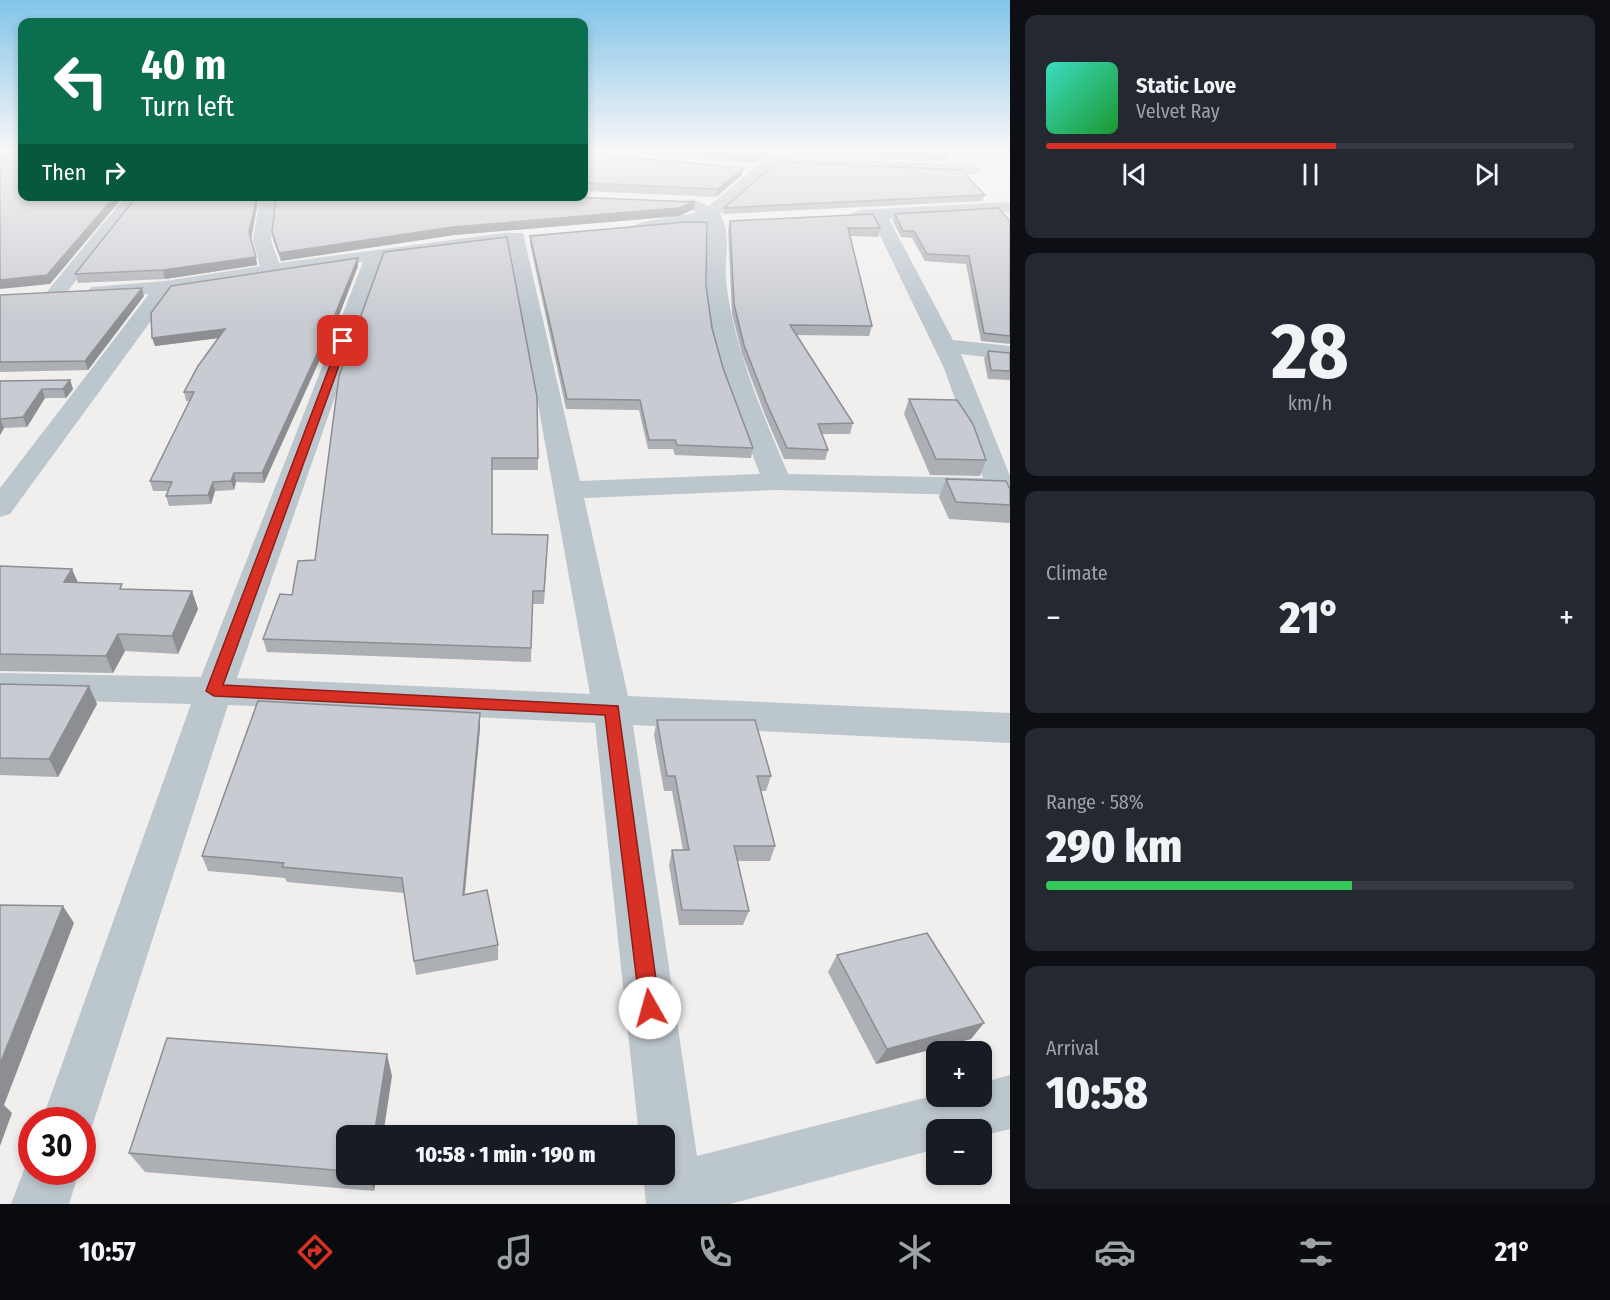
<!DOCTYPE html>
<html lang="en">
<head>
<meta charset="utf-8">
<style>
  :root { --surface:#171b24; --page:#242831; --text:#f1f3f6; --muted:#9ea1a6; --line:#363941; --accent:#d93025 }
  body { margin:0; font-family:"Fira Sans Condensed",sans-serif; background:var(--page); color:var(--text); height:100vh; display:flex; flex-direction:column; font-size:22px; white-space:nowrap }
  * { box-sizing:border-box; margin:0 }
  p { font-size:20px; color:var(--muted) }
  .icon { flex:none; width:33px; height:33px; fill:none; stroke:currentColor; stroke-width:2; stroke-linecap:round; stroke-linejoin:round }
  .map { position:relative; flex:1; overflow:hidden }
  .sheet { display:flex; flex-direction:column; gap:15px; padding:15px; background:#0d0f14; width:600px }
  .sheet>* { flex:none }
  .hud { position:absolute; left:18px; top:18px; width:570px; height:183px; border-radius:12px; box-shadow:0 3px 9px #0003; background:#0b6e4f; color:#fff; overflow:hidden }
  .controls { position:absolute; left:926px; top:1041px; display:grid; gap:12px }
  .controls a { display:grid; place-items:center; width:66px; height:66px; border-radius:12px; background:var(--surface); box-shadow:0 3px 9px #0003; font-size:30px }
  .speed { position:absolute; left:18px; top:1107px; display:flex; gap:12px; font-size:30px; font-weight:700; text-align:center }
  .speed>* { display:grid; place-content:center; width:78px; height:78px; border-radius:50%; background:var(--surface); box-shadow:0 3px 9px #0003; line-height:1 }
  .speed .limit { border:9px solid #d22; background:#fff; color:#111 }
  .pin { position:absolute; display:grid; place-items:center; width:51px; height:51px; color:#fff; margin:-26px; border-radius:12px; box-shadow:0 3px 9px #0006 }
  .me { position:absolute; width:66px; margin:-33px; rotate:353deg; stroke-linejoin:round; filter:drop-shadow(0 0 4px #0008) }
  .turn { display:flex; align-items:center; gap:21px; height:126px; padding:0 24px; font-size:27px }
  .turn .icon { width:78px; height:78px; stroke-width:2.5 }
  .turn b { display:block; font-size:42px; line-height:51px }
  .then { display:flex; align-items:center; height:57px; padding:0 24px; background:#0003; gap:12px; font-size:22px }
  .big { font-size:45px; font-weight:800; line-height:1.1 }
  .sheet .card { flex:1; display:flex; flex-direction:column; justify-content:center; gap:9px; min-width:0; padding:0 21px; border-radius:12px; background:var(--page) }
  .sheet .dial { align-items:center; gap:0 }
  .dial b { font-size:78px; line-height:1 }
  .song { display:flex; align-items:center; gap:18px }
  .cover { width:72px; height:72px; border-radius:9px; background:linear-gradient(135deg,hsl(170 70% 55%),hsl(130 70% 35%)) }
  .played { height:6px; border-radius:3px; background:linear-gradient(90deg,var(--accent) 55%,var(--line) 55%) }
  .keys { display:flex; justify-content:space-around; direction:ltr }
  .heat { display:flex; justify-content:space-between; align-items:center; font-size:33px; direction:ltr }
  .charge { height:9px; border-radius:4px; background:linear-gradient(90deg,#34c759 58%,var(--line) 0) }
  .trip { position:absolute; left:336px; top:1125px; width:339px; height:60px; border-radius:12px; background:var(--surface); box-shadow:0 3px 9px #0003; font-weight:800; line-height:60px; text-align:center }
  .tab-bar { display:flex; height:96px; justify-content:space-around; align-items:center; background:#090b0e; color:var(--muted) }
  .tab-bar .icon { width:42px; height:42px }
  .tab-bar .selected { color:var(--accent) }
  .tab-bar b { font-size:27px; color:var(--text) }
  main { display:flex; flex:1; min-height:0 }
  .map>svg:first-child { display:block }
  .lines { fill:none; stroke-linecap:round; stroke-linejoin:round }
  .minor { fill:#bcc6cd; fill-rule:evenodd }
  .wall { fill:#acafb4 }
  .shaded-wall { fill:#8c8e92 }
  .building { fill:#c8cbd1; stroke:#8c8e92; stroke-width:1.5 }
  .route { fill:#d93025; stroke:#8d1f18; stroke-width:1.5 }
</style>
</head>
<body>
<main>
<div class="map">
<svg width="1010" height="1204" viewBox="0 0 1010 1204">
  <rect width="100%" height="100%" fill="#f1eeee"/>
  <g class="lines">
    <g class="minor">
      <path d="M17 152 5 163 0 165 1 152Z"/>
      <path d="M773 152H789L785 157 973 165 981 170 973 175 775 166 720 214C732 233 724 260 726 281 734 350 762 411 788 474L983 478 944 368 872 219 859 220 850 215 859 210 1010 202V212L889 219 953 340 1010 346V360L961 354 1010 476V493L1000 496 777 490 584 498 628 696 1010 713V743L633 725 697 1156 936 1095 981 1096V1083L1010 1075V1129L981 1136V1130H936V1149L730 1204H646L643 1174H664V1136H639L595 723 228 705 88 1139 82 1141V1120H42L191 704 0 699V673L201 677 363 262 172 292 10 514 0 517V488L149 294 98 297 91 295 88 291 91 287 165 281 260 266 253 240 260 196H276L271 240 279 263 504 233H523L580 481 760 474C741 423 717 370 709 316 705 285 707 254 708 223L707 220C692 225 644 240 634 227 640 219 683 217 696 212L684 204 686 200 692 199 709 206ZM509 242 590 694 237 678 383 259Z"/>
      <path d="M126 196H143L63 297H49L46 293 49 289Z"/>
      <path d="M31 1152 32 1172H79L69 1204H11Z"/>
    </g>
  </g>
  <g class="wall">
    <path d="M584 152V153L744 168 742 175 716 197 584 191V192Z"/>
    <path d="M610 152H770L756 163Z"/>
    <path d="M789 152H944L947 155 945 162 790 155Z"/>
    <path d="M985 195 982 201 723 214 724 208Z"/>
    <path d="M694 209 679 216 454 235 281 261 273 240 272 232Z"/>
    <path d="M895 214 1010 221V344L981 341 966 264 925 261 912 238 901 237 893 221Z"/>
    <path d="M730 221 880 228 878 237 850 236 872 326 869 336 796 335 853 423 850 434H822L828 450 825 460 784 459 765 415 742 354 732 314 728 229Z"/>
    <path d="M530 236 706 286 712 328 723 368 753 448 751 458 675 455 673 449H648L639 410 566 409 530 244Z"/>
    <path d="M251 238 257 265 165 279 78 283 75 274Z"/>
    <path d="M358 258V266L335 326 264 483 236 482 234 490 215 491 211 504 169 506 166 496 168 491H153L150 481 190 401H186L184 392 219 338 155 346Z"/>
    <path d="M0 295 144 296 88 370 0 372Z"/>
    <path d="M988 351 1010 353V380L988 379 984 359Z"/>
    <path d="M339 376 538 458V470H492V534L548 535 544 604H532L531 662 267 652 263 639 315 560Z"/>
    <path d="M70 380 73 389 66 398H45L27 427 4 428 0 435V381Z"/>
    <path d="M909 399 986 460 980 476 930 475 904 414Z"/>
    <path d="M946 479 1010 489V523L949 519 939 497Z"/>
    <path d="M0 566 78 583 124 589 192 591 198 609 178 654 125 651 113 673 0 671Z"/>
    <path d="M0 684 97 704 58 777 0 775Z"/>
    <path d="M480 713V728L465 894 498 945V960L416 975 404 893 287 882 285 878 208 871 202 856Z"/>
    <path d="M657 720 771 776 766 791H761L775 846 770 861H737L749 911 743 925H679L669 865 672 850H683L672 791H664L654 735Z"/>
    <path d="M837 955 971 1039 876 1064 828 972Z"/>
    <path d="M392 1076 346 1136V1174H377L374 1191 145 1172 129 1153Z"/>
  </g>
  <g class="shaded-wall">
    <path d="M763 152H770L756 163 757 156Z"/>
    <path d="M744 168 742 175 716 197 717 189Z"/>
    <path d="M115 196H124L50 284 0 289V280Z"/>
    <path d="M257 196H259L251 240 249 232Z"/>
    <path d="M695 202 694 209 679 216 454 235 281 261 279 253 453 227Z"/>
    <path d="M256 257 257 265 165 279 163 270Z"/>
    <path d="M358 258V266L335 326 264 483 262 473Z"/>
    <path d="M142 288 144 296 88 370 85 361Z"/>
    <path d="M225 329 227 337 155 346 152 338Z"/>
    <path d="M70 380 73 389 66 398 63 389Z"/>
    <path d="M42 389 45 398 27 427 23 417Z"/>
    <path d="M0 418 4 428 0 435Z"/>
    <path d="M234 473 236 482 234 490 231 481Z"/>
    <path d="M213 482 215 491 211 504 208 495Z"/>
    <path d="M72 569 80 587 64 582Z"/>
    <path d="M192 591 198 609 178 654 172 636Z"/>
    <path d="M118 634 125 651 113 673 106 656Z"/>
    <path d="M89 686 97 704 58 777 49 759Z"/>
    <path d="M480 713V728L463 909V895Z"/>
    <path d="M63 906 74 923 4 1105 12 1113 0 1146V1064Z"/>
    <path d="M984 1023 971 1039 876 1064 887 1049Z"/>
    <path d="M387 1054 392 1076 383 1136H374Z"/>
    <path d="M369 1174H377L374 1191Z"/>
  </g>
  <g class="building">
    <path d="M10 152H22V196H115L47 275 0 280V159L4 158Z"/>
    <path d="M584 152V153L744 168 717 189 585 183 584 185Z"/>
    <path d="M702 152H763L757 156Z"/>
    <path d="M876 152H944L947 155Z"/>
    <path d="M777 162 961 170 985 195 724 208Z"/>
    <path d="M137 196H257L249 232 256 257 163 270 75 274Z"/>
    <path d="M276 196H548L695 202 679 208 453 227 279 253 272 232Z"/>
    <path d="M998 208 1010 221V336L984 333 969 256 927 254 914 231H903L895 214Z"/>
    <path d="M873 214 880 228H848L872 326 790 325 853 423 818 424 828 450 787 448 767 404 744 345 734 304 730 221Z"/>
    <path d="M686 222H707L706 286 712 328 723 368 753 448 677 445 675 440H649L640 400 567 399 530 236Z"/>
    <path d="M507 237 537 397 538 458H492V534L548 535 544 591H533L531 648 263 639 280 594 292 595 298 561 315 560 339 376 384 252Z"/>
    <path d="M358 258 334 317 262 473H234L231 481 213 482 208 495 166 496 172 482 150 481 194 392H184L198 366 225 329 152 338 151 313 171 286Z"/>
    <path d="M142 288 85 361 0 362V295Z"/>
    <path d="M988 351 1010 353V371L991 370Z"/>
    <path d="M70 380 63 389H42L23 417 0 419V381Z"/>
    <path d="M909 399 957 400 973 424 986 460 936 459Z"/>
    <path d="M946 479 1006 481 1010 489V505L956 502Z"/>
    <path d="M0 566 72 569 64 582 122 584 120 589 192 591 172 636 118 634 106 656 0 654Z"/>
    <path d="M0 684 89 686 49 759 0 758Z"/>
    <path d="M258 701 480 713 463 895 487 890 498 945 414 961 402 878 282 867 284 863 202 856Z"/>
    <path d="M657 720H755L771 776H757L775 846H734L749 911 682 910 672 850H689L675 776H667Z"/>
    <path d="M0 905 63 906 0 1064Z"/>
    <path d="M927 933 984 1023 887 1049 837 955Z"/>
    <path d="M167 1038 387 1054 374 1136H346V1171L129 1153Z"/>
  </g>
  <linearGradient id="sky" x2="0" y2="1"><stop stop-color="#82c4e9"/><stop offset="0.47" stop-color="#f9f7f7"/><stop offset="1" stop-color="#f9f7f7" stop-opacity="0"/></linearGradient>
  <rect width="1010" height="320" fill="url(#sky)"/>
  <path class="route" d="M340 339 348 341 223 685 618 706 660 1008 657 1015 650 1018 643 1015 640 1008 605 715 214 696 206 691Z"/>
</svg>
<div class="controls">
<a>+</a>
<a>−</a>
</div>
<div class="speed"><div class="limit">30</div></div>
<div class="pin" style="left:343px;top:341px;background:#d93025"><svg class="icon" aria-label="arrive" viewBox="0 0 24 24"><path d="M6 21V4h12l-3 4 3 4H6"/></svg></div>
<svg class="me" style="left:650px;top:1008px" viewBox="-20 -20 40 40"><circle r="19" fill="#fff"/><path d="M0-13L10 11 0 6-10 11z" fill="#d93025"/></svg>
<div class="trip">10:58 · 1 min · 190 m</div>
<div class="hud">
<div class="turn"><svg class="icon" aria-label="left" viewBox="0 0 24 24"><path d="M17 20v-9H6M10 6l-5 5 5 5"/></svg><div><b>40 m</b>Turn left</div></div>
<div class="then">Then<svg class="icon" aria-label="right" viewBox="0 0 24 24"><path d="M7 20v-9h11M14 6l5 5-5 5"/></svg></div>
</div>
</div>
<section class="sheet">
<div class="card">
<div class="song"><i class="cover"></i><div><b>Static Love</b><p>Velvet Ray</p></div></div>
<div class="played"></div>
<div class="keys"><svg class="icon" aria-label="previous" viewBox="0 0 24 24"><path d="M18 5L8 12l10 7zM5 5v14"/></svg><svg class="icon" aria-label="pause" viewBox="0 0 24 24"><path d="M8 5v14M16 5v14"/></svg><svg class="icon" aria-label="next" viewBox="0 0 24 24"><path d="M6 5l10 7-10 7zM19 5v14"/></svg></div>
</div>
<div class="card dial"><b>28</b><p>km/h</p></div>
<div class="card"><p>Climate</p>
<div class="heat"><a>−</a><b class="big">21°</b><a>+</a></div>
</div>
<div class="card"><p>Range · 58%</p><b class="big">290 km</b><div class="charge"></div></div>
<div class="card"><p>Arrival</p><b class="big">10:58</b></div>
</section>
</main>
<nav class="tab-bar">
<b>10:57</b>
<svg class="icon selected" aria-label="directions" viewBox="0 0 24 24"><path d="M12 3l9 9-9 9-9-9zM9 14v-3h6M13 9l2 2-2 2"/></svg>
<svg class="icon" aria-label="music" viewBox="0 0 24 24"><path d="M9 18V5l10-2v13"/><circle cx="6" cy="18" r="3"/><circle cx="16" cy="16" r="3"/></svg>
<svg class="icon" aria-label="phone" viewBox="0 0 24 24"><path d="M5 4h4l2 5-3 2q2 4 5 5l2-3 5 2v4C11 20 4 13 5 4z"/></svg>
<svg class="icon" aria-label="climate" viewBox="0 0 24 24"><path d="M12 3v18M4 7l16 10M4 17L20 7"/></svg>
<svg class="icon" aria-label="car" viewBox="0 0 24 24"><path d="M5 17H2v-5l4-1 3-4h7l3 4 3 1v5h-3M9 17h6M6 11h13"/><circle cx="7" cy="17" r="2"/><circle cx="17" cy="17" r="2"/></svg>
<svg class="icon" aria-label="filters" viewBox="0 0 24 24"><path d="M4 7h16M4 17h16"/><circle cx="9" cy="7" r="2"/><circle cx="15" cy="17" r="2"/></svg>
<b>21°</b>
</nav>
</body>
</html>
